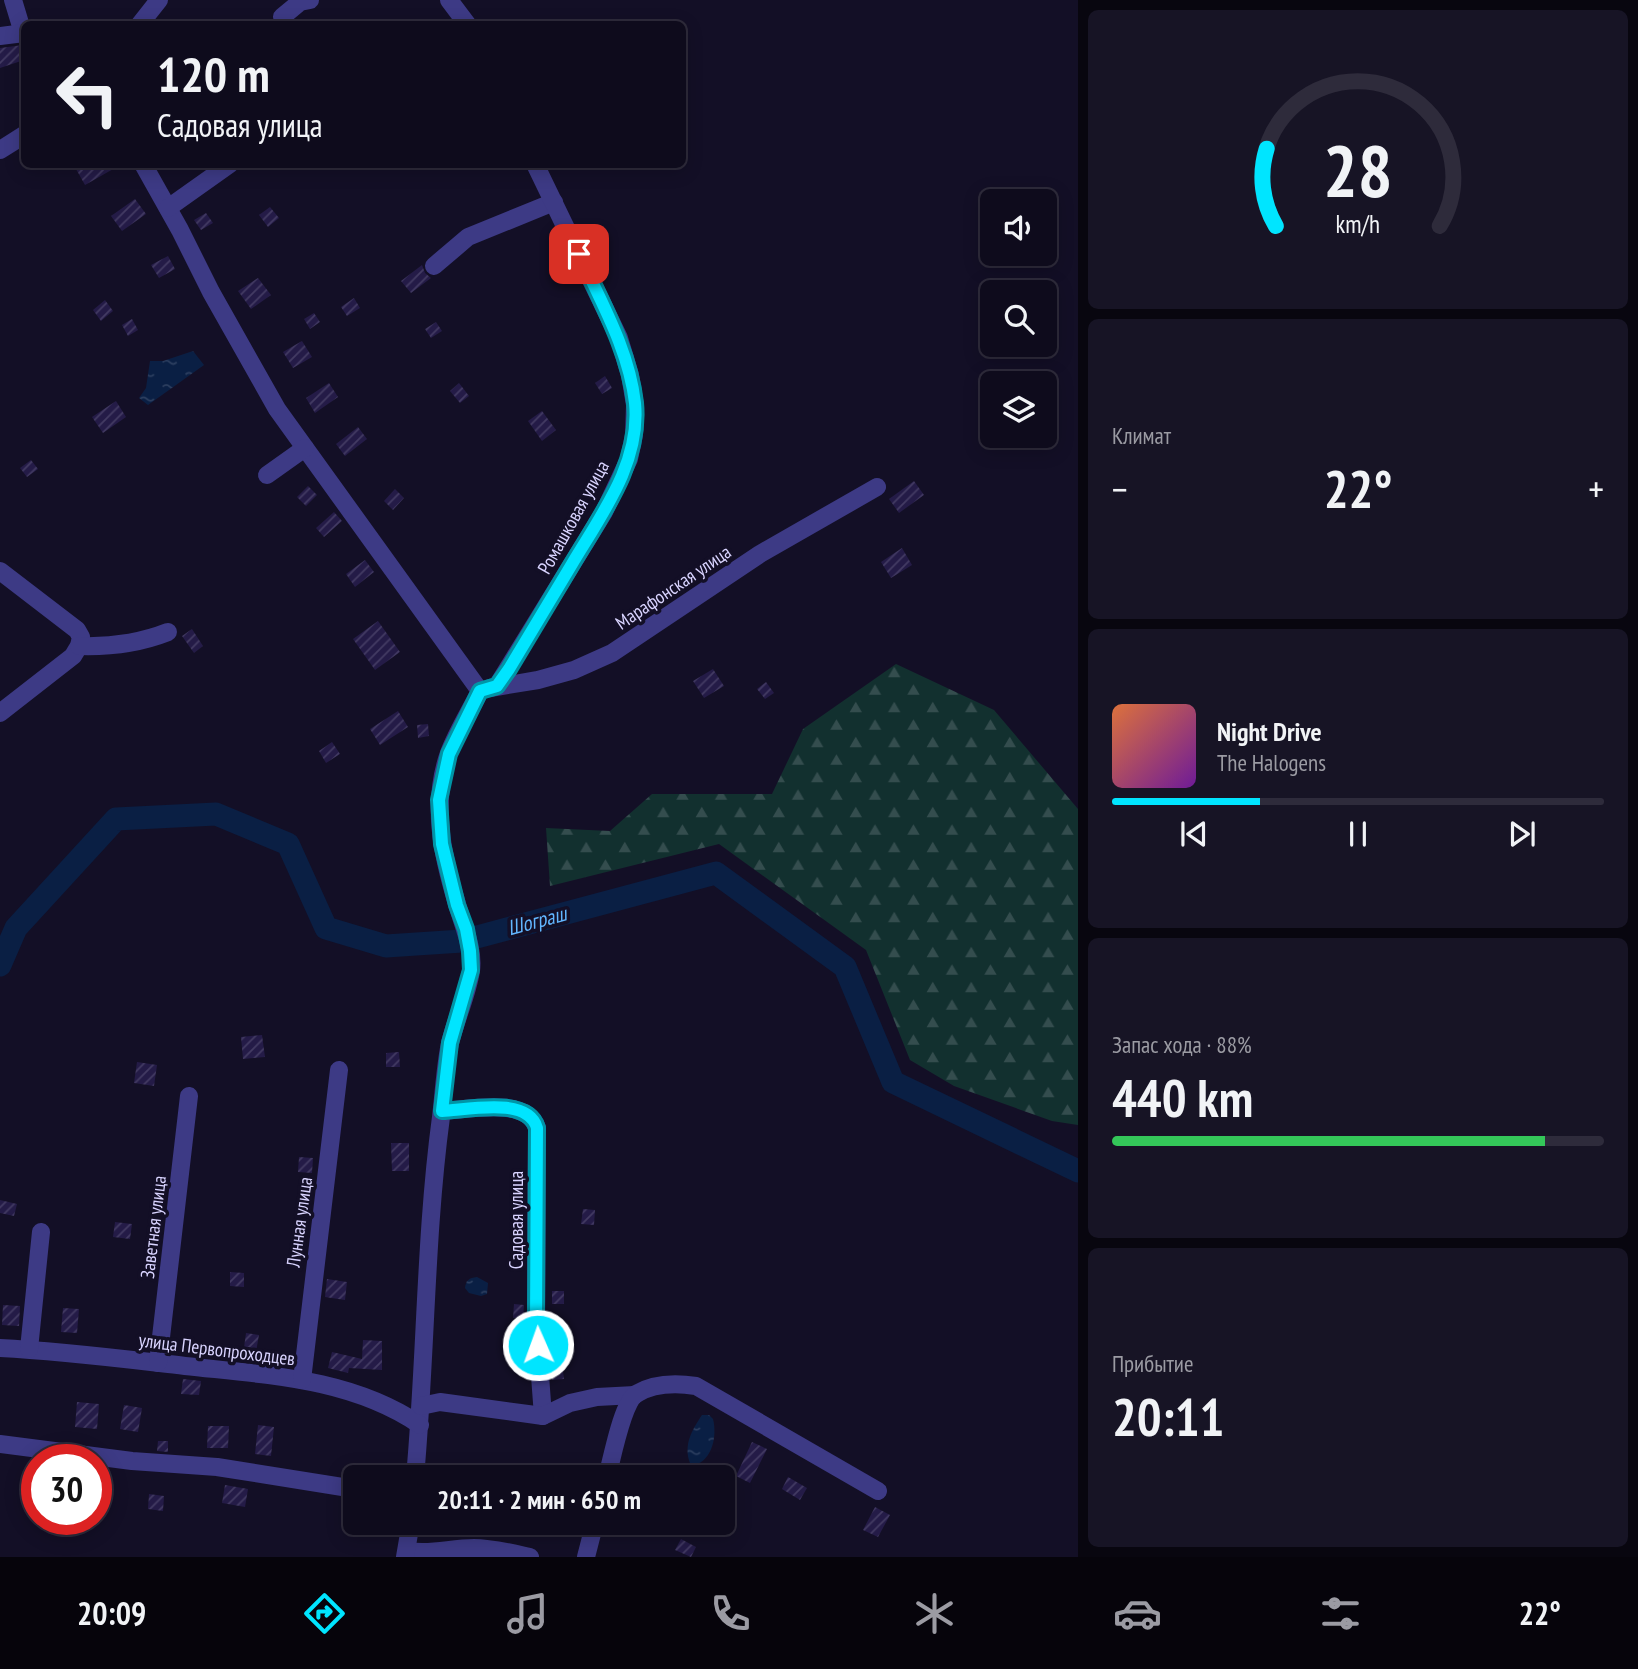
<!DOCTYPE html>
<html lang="ru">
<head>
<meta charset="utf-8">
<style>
  :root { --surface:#0e0b1c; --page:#171425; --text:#f1f3f6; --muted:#9b9ba3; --line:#2e2b3b; --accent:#00e5ff }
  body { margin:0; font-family:"PT Sans Narrow",sans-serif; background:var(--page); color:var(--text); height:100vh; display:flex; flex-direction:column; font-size:26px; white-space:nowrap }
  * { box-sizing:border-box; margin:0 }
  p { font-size:23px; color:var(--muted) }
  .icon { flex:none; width:38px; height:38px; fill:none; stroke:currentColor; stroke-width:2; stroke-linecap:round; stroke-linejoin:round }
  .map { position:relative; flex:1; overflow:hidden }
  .details { display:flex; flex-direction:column; gap:10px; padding:10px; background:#08060f; width:560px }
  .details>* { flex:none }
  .hud { position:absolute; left:21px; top:21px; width:665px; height:147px; border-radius:10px; box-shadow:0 4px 18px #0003,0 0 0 2px var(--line); background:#0e0b1c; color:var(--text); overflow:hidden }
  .controls { position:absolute; left:980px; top:189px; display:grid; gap:14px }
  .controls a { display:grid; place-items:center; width:77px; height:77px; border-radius:10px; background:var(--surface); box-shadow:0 4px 18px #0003,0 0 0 2px var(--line); font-size:35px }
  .speed { position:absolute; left:21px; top:1444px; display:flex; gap:14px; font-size:35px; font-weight:700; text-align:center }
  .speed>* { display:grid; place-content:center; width:91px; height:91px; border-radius:50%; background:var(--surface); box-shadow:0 4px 18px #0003,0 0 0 2px var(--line); line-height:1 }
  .speed .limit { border:10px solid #d22; background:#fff; color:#111 }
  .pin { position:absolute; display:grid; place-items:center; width:60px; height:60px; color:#fff; margin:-30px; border-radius:14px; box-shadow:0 4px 10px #0006 }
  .me { position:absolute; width:77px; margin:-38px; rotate:358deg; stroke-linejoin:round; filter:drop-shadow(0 0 5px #0008) }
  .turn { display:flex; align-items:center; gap:24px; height:147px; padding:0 21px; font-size:32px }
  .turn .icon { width:91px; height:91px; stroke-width:2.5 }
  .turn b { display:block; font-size:49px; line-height:60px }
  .big { font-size:52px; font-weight:700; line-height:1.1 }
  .details .widget { flex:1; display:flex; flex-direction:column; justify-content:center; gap:10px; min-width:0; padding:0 24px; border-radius:10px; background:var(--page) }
  .details .dial { align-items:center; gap:0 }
  .dial svg { height:182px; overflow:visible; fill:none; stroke:var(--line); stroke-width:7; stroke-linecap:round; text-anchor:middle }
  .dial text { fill:var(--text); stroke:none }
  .song { display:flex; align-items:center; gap:21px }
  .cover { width:84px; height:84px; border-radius:10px; background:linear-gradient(135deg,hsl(20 70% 55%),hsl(280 70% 35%)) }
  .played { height:7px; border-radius:4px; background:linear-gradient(90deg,var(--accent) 30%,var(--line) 30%) }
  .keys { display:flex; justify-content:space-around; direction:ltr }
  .heat { display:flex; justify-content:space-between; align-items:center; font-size:38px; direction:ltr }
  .charge { height:10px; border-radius:5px; background:linear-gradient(90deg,#34c759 88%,var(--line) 0) }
  .trip { position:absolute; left:343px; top:1465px; width:392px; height:70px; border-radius:10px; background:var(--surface); box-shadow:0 4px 18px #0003,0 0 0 2px var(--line); font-weight:700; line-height:70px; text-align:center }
  .tab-bar { display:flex; height:112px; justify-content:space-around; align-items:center; background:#06040b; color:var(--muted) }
  .tab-bar .icon { width:49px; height:49px }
  .tab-bar .active { color:var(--accent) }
  .tab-bar b { font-size:32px; color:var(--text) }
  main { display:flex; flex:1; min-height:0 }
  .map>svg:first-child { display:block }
  .forest { fill:url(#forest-firs) }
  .water { fill:url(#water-ripples) }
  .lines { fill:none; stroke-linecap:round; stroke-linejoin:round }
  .river { stroke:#0a1f44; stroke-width:23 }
  .building { fill:url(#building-hatch) }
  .minor { stroke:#3d3a85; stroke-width:18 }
  .route-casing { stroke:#0095a6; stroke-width:18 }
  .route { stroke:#00e5ff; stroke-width:12 }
  .labels { text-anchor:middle; stroke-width:7; stroke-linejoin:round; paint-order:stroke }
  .street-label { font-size:19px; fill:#d9d4ff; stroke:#130f26 }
  .water-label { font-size:21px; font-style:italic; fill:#62b6ff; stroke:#130f26 }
</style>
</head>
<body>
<main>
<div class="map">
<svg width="1078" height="1557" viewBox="0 0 1078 1557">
  <defs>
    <pattern id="forest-firs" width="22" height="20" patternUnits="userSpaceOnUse" patternTransform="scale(1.75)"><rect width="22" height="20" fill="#12302f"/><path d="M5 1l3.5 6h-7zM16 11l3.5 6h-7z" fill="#344d4e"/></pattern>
    <pattern id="water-ripples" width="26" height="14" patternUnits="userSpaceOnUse" patternTransform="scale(1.75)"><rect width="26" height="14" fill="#0a1f44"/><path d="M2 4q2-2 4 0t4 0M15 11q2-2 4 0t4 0" fill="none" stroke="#2d3f60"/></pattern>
    <pattern id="building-hatch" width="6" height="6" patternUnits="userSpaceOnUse" patternTransform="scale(1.75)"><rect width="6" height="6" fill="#241b47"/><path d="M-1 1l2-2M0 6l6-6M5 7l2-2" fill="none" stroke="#433b63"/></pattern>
  </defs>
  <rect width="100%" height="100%" fill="#130f26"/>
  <path class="forest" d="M896 664 994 710 1078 809V1125L1052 1121 954 1086 910 1060 866 950 719 844 550 886 546 828 610 831 652 794H772L803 729Z"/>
  <g class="water">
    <path d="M193 351 204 365 148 405 139 398 146 388 150 361H163Z"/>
    <path d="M477 1277 488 1283 487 1294 481 1296 469 1293 465 1288C466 1280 469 1278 477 1277Z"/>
    <path d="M702 1415H709L713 1419C717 1435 713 1459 695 1465L690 1463C683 1445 692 1430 702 1415Z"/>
  </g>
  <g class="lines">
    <path class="river" d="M0 965 16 928 116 819 216 814 288 844 326 928 386 946 462 941 716 873 845 967 893 1082 1078 1171"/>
  </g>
  <g class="building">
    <path d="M23 45 24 60 0 68V48Z"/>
    <path d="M84 164H122L85 185 76 169Z"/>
    <path d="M135 199 146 214 122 231 111 216Z"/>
    <path d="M270 207 279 218 268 227 259 215Z"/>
    <path d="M206 213 213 223 201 230 194 220Z"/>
    <path d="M168 256 175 269 159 278 151 265Z"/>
    <path d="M422 265 425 273 431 278 411 293 401 281Z"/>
    <path d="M258 278 271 295 251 309 238 291Z"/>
    <path d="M354 298 360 308 347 316 341 307Z"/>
    <path d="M105 300 113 311 101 321 93 310Z"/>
    <path d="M314 313 320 322 310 329 304 319Z"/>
    <path d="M132 319 138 330 128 336 122 325Z"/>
    <path d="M436 322 442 331 431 338 425 329Z"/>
    <path d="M302 341 312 357 293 368 283 352Z"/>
    <path d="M605 376 612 388 602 394 595 383Z"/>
    <path d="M329 383 338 397 315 413 306 398Z"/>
    <path d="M459 383 469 396 460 403 450 391Z"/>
    <path d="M116 401 126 417 103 433 92 417Z"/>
    <path d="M542 411 556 430 542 441 528 421Z"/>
    <path d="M358 427 367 439 345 456 336 444Z"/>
    <path d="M31 460 38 469 27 477 20 468Z"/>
    <path d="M914 481 924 495 899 513 889 499Z"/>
    <path d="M308 486 317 495 306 506 297 497Z"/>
    <path d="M395 489 404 498 393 510 384 501Z"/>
    <path d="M334 512 342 521 324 537 316 528Z"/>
    <path d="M902 548 912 565 891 578 881 562Z"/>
    <path d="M365 560 374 572 355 587 346 574Z"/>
    <path d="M378 621 400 652 375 670 353 639Z"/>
    <path d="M192 629 203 646 194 653 182 636Z"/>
    <path d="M713 669 724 686 704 698 693 681Z"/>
    <path d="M766 682 774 693 765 699 757 689Z"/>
    <path d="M398 711 408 727 380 745 370 729Z"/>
    <path d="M428 724 429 736 418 738 417 725Z"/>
    <path d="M332 742 340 754 326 763 319 751Z"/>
    <path d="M262 1035 265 1057 243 1059 241 1037Z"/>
    <path d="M399 1052 400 1067H386V1053Z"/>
    <path d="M137 1062 157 1065 154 1086 134 1083Z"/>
    <path d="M391 1143H409V1171H392Z"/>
    <path d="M299 1157 313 1158 312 1173 298 1172Z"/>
    <path d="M0 1200 17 1204 14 1216 0 1213Z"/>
    <path d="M583 1209 595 1210 594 1225 581 1224Z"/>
    <path d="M115 1222 132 1224 130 1239 113 1237Z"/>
    <path d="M230 1272 244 1273V1287L230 1286Z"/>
    <path d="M327 1279 347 1282 345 1300 325 1297Z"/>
    <rect x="552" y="1291" width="12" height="13"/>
    <path d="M514 1304 524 1305 523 1318H513Z"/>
    <path d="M3 1305 20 1306 19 1326 2 1325Z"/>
    <path d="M63 1308 79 1309 77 1333 61 1332Z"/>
    <path d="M246 1333 259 1335 255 1357 243 1355Z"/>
    <path d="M363 1340 382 1341V1370L349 1368 348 1373 328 1368 332 1352 362 1359Z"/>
    <path d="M562 1363 564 1379 552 1380 551 1364Z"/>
    <path d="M183 1379 201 1381 199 1395 181 1394Z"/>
    <path d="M77 1402 99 1404 97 1429 75 1427Z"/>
    <path d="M124 1405 142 1408 138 1432 120 1429Z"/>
    <path d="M258 1425 274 1427 271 1456 255 1454Z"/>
    <path d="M208 1426H229L228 1448H207Z"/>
    <path d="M158 1441H168V1452L157 1451Z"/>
    <path d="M752 1442 767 1449 750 1483 736 1476Z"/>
    <path d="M96 1477 107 1478 106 1501 96 1500Z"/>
    <path d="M788 1477 807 1488 800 1500 782 1489Z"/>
    <path d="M225 1485 248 1489 245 1507 222 1503Z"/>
    <path d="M149 1494 164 1496 163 1511 148 1509Z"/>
    <path d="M875 1507 890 1515 878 1537 863 1530Z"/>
    <path d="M681 1539 696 1547 691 1557 675 1550Z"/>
  </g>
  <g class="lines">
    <g class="minor">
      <path d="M13 0 23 33"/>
      <path d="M449 0 467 24"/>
      <path d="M282 17 300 2 310 0"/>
      <path d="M140 24 159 0"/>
      <path d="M0 36 24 33"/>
      <path d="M0 150 24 135"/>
      <path d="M143 164 180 230 211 292 277 409 480 691C470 711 457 732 449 753 431 803 442 855 457 904 463 926 474 948 471 971 467 995 456 1019 450 1043 445 1067 444 1092 441 1117 425 1236 426 1357 415 1477"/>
      <path d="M168 208 230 164"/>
      <path d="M434 266 468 237 554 202"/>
      <path d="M267 475 305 448"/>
      <path d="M0 571 77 630 81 637 79 646 73 656 0 713"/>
      <path d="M79 646C110 647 140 643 168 632"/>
      <path d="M497 686 604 512 629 459 634 435 635 405 630 375 619 338 535 164"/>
      <path d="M490 688 538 680 574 670 612 653 760 554 877 487"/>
      <path d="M442 1111C467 1110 527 1096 537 1128L536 1322 543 1416"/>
      <path d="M0 1348C62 1351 124 1359 185 1366 266 1375 351 1378 420 1425"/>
      <path d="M29 1349 41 1232"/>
      <path d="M158 1363 189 1096"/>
      <path d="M302 1380 339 1070"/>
      <path d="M421 1406 440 1402 543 1416 570 1403 597 1397 635 1395"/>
      <path d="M0 1444 132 1461 217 1467 355 1489"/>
      <path d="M607 1477C612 1459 622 1404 636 1394 654 1383 676 1383 696 1386L878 1491"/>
      <path d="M408 1551C432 1555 450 1548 474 1548 492 1548 512 1553 530 1557"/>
      <path d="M405 1557 411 1522"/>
      <path d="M586 1557 595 1522"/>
    </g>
  </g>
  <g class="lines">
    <g class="route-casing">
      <path id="route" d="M538 1345 536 1322 537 1128C528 1096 467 1110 442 1111L450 1043 471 970 470 951 466 929 457 905 442 844 439 800 449 754 480 691 497 686 509 669C530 634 551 599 572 564 601 515 641 463 635 403 629 350 601 302 579 254"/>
    </g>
    <use href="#route" class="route"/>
  </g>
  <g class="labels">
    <g class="street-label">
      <text transform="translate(573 517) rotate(-61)" y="7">Ромашковая улица</text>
      <text transform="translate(673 587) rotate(-34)" y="7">Марафонская улица</text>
      <text transform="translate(516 1220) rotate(-90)" y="7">Садовая улица</text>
      <text transform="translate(299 1222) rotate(-82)" y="7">Лунная улица</text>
      <text transform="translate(153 1227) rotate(-83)" y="7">Заветная улица</text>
      <text transform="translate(217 1349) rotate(7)" y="7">улица Первопроходцев</text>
    </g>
    <g class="water-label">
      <text transform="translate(537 921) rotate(-15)" y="7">Шограш</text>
    </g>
  </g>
</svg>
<div class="controls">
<a><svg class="icon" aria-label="sound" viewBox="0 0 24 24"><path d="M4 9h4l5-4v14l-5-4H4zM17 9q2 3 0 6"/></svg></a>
<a><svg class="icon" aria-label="search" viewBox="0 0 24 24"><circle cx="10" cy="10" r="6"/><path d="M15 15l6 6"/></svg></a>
<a><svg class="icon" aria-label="layers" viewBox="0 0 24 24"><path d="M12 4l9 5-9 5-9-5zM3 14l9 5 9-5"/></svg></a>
</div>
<div class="speed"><div class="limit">30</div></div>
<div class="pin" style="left:579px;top:254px;background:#d93025"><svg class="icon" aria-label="arrive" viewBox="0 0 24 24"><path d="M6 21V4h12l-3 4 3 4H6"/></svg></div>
<svg class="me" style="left:538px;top:1345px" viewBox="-20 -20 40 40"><circle r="17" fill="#00e5ff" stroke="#fff" stroke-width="3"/><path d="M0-11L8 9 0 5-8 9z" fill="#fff"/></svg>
<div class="trip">20:11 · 2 мин · 650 m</div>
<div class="hud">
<div class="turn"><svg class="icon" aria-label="left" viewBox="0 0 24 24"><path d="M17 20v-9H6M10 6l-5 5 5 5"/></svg><div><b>120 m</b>Садовая улица</div></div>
</div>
</div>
<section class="details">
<div class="widget dial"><svg viewBox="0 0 100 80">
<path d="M14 69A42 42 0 1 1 86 69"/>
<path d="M14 69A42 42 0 0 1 10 35" stroke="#00e5ff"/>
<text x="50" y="56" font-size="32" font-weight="700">28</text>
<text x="50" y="72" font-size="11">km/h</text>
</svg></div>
<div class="widget"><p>Климат</p>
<div class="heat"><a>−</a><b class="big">22°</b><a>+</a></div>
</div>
<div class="widget">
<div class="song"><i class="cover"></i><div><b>Night Drive</b><p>The Halogens</p></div></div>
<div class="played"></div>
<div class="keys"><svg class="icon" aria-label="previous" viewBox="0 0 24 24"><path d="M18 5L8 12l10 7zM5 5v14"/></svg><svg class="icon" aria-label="pause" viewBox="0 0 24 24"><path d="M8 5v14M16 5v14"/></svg><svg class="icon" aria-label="next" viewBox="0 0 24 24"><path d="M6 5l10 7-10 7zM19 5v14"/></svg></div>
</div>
<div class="widget"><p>Запас хода · 88%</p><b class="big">440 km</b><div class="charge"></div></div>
<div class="widget"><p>Прибытие</p><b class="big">20:11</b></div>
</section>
</main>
<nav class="tab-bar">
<b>20:09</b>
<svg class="icon active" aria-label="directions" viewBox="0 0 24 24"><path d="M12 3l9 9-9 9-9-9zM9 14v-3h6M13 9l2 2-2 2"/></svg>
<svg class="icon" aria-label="music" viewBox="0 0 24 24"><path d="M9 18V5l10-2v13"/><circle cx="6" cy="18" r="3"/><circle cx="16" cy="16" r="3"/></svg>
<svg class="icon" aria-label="phone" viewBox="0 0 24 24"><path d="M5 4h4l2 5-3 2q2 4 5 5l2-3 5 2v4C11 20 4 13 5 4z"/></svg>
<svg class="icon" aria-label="climate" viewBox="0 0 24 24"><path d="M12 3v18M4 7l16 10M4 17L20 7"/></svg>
<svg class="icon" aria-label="car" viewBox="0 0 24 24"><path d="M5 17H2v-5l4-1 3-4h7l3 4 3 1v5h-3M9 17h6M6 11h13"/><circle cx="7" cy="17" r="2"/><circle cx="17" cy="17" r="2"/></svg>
<svg class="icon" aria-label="filters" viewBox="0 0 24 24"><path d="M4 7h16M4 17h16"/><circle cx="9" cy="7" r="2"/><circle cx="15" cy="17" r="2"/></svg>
<b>22°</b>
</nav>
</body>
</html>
